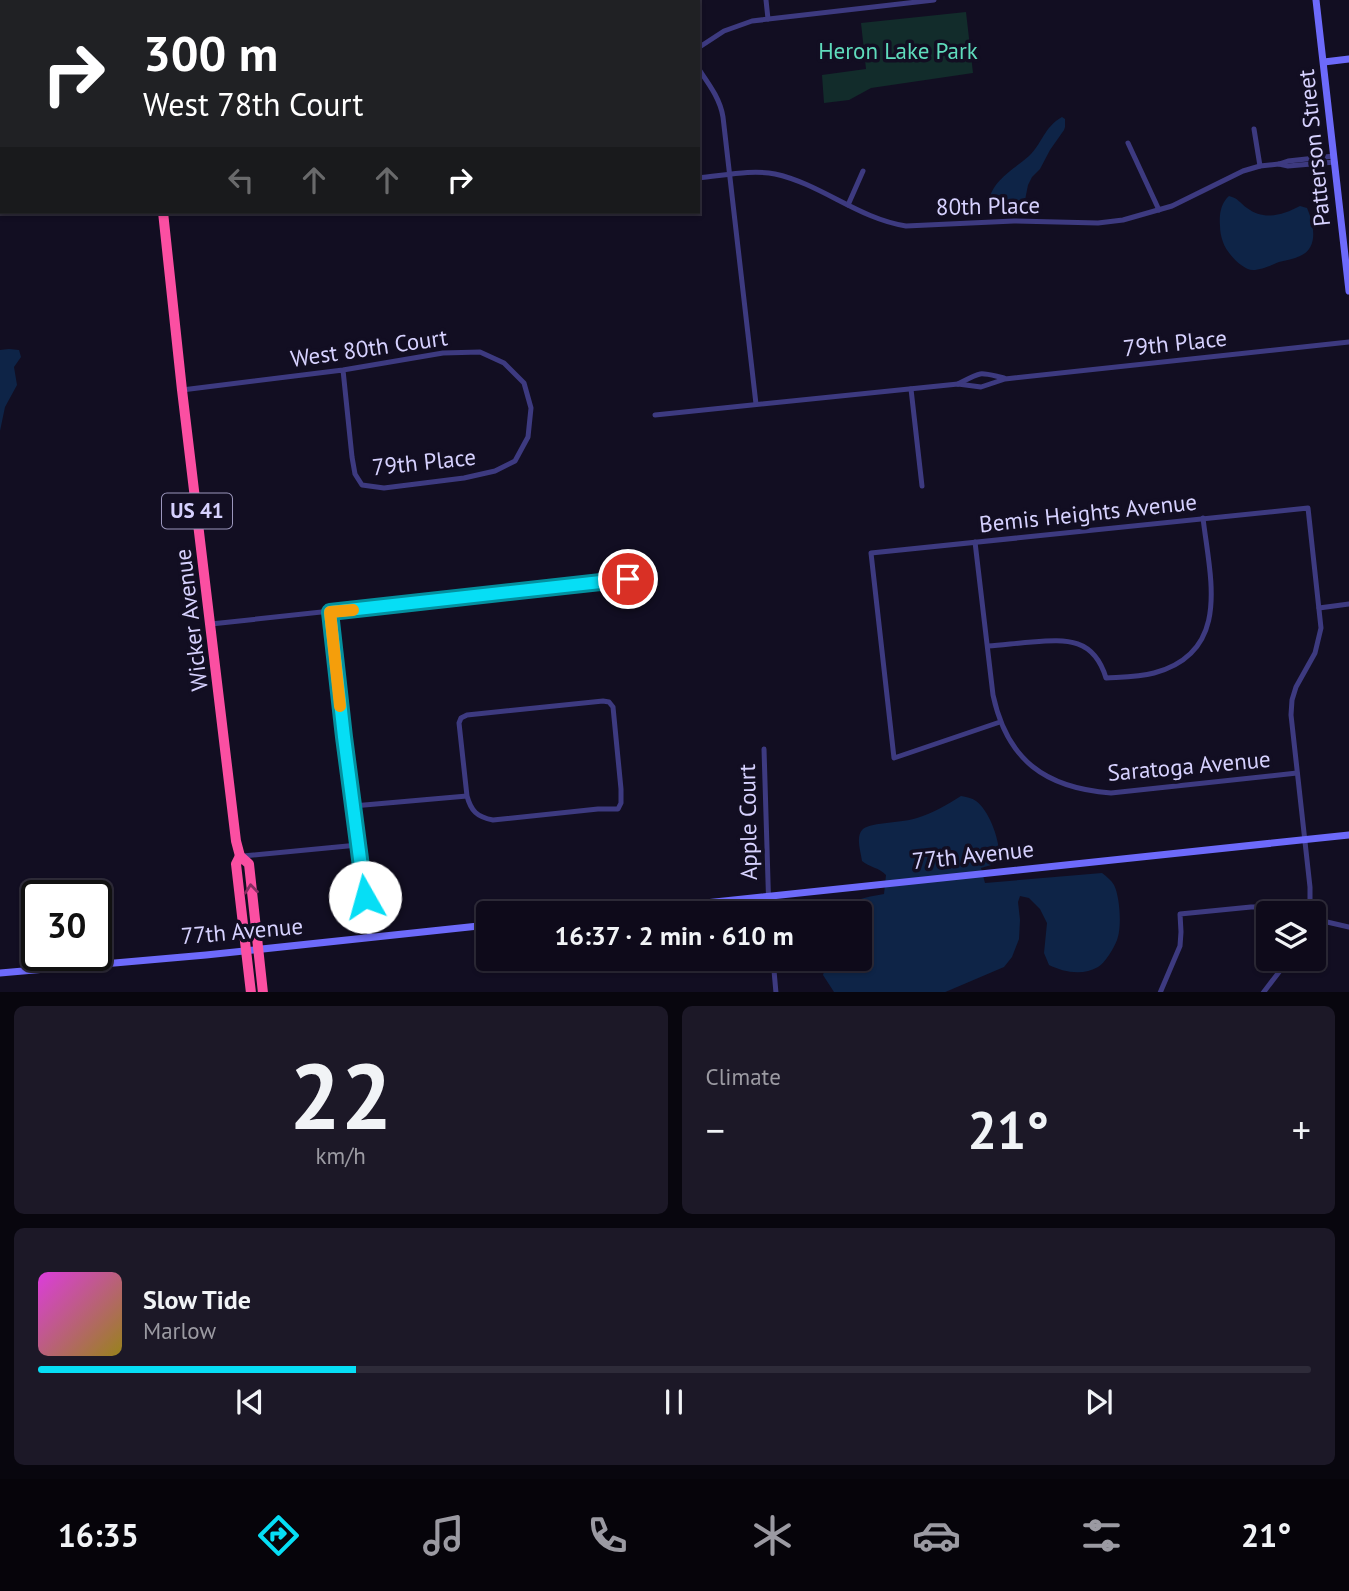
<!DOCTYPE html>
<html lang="en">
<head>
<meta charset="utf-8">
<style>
  :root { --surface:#0e0a1a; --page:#1c1827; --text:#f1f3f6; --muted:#9b9aa2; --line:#2e2b39; --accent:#06def5 }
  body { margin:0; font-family:"PT Sans",sans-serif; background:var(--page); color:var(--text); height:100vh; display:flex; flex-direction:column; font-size:26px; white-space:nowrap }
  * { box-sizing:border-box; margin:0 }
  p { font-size:23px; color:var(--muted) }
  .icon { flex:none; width:38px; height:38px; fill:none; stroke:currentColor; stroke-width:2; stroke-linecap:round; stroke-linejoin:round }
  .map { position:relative; height:992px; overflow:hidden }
  .details { display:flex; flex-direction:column; gap:14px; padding:14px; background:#08060e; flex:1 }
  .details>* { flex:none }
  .guide { position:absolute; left:0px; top:0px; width:700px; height:214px; box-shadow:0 2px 5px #0004,0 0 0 2px var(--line); background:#202124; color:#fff; overflow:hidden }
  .controls { position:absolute; left:1256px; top:901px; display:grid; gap:14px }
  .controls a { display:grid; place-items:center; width:70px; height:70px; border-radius:7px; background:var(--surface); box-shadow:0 2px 5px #0004,0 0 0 2px var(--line); font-size:35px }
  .speed { position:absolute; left:21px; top:880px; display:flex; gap:14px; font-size:35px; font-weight:700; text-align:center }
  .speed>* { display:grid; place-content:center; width:91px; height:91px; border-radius:50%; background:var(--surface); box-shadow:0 2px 5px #0004,0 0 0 2px var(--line); line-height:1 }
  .speed .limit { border:4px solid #111; border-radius:10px; background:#fff; color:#111 }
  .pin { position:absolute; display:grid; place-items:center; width:60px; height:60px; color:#fff; margin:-30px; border:4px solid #fff; border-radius:50%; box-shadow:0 2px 7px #0007 }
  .me { position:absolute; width:77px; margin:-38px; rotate:353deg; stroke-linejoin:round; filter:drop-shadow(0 0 5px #0008) }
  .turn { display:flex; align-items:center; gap:24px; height:147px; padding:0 28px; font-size:32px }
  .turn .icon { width:91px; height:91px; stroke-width:2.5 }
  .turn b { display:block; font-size:49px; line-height:60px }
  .lanes { display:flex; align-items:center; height:66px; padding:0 28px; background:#0003; justify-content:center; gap:35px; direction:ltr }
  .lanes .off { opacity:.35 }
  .big { font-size:52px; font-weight:600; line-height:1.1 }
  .details .tile { flex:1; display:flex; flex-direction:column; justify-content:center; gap:10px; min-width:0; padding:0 24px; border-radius:10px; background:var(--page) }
  .details .dial { align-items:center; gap:0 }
  .dial b { font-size:91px; line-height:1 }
  .song { display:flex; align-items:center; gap:21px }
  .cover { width:84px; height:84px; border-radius:10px; background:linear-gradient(135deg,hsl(300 70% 55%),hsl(50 70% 35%)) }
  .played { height:7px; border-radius:4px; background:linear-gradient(90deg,var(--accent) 25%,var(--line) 25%) }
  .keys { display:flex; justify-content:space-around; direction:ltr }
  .heat { display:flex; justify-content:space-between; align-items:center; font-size:38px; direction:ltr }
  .details .tiles { flex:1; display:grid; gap:14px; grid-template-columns:1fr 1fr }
  .tile:last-child { grid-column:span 2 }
  .trip { position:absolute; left:476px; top:901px; width:396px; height:70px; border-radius:7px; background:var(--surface); box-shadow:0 2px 5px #0004,0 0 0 2px var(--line); font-weight:600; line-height:70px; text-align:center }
  .tab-bar { display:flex; height:112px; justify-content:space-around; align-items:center; background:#06040a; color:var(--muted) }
  .tab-bar .icon { width:49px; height:49px }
  .tab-bar .on { color:var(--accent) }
  .tab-bar b { font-size:32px; color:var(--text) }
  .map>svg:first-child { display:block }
  .green { fill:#122c2b }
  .water { fill:#0e2447 }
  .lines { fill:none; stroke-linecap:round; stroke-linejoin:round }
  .street { stroke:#3d3a80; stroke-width:5 }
  .secondary { stroke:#6d6afb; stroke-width:7 }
  .highway { stroke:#fb4fa2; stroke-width:10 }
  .oneway { stroke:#862e62 }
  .route-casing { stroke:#04909f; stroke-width:18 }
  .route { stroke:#06def5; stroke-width:12 }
  .slow { stroke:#f59e0b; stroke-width:12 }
  .labels { text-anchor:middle; stroke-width:7; stroke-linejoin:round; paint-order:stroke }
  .shield { fill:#120e22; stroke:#9b96bc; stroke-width:2 }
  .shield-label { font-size:21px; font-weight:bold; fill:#d6d1fe }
  .park-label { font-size:23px; fill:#5fdcbc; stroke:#120e22 }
  .street-label { font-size:23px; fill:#d6d1fe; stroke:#120e22 }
</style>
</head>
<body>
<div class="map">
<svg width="1349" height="993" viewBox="0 0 1349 993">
  <rect width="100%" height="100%" fill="#120e22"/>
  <path class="green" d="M966 12 973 73 871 88 849 100 824 103 822 75 866 69 861 23Z"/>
  <g class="water">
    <path d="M1062 117 1065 119V127L1064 130 1050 150 1040 169 1032 177 1028 185 1025 200 1004 205 989 201C992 181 1014 169 1029 156 1042 144 1044 127 1062 117Z"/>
    <path d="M1229 196C1238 198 1240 203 1247 208 1264 221 1283 215 1300 206L1307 208C1314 224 1319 248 1300 256 1294 259 1286 260 1279 262 1272 265 1261 270 1253 270 1242 270 1226 252 1223 242 1221 237 1220 231 1220 226 1219 214 1221 203 1229 196Z"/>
    <path d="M9 349 19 350 21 357 14 367 17 385 5 407 0 431V350Z"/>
    <path d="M961 796C966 797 972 798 976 801 990 811 1003 847 998 863L981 868 985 883 1102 873C1107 877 1111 880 1114 885 1120 897 1122 927 1117 940 1114 948 1105 963 1098 967 1083 976 1063 972 1049 965L1044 953 1047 923 1040 909 1029 898 1020 896 1018 902 1020 920 1019 939 1012 957 1004 967 943 993 834 992 823 975 828 959H859V914L833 913C846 901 866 897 884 894L886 875C880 868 869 867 862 861 861 852 855 836 863 829 872 822 904 823 917 818 933 813 947 805 961 796Z"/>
  </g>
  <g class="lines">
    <g class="street">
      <path d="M662 0 663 2"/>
      <path d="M766 0 768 19"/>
      <path d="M698 48 724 31 752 21 934 0"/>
      <path d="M698 68C708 83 720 98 723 117L756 404"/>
      <path d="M1254 129 1260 166"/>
      <path d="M1128 143 1159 210"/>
      <path d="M1279 164 1288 166 1335 162"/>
      <path d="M698 178C722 176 751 169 775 174 821 184 859 219 906 226L1014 221 1098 223 1123 220 1172 206 1243 171 1260 166 1279 164 1288 161 1334 156"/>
      <path d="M848 205 863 171"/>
      <path d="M958 384C983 371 978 372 1004 378"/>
      <path d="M911 389 922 486"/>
      <path d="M182 390 343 370 443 353 480 352 504 363 524 383 531 408 528 437 515 461 495 471 464 478 384 488 362 485 355 474 352 457 343 370"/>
      <path d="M655 415 958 384 981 387 1005 379 1349 342"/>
      <path d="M975 542 993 695C1007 760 1045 788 1111 793L1297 773"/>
      <path d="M1319 608 1349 604"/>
      <path d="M330 613 344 737 370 938"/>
      <path d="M211 624 628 579"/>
      <path d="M988 646C1003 645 1017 643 1032 642 1067 639 1094 638 1106 678 1122 677 1139 677 1154 673 1232 652 1210 578 1203 518"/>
      <path d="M1000 722 894 758 871 553 1308 508 1321 628 1315 653 1296 687 1292 700 1291 715 1310 887V914"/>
      <path d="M764 749 769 914"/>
      <path d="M353 806 467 796C471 811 477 817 493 820L598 809H618L621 803V789L613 707 609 702 603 701 467 715 461 718 459 723 467 796"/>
      <path d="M243 856 358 845"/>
      <path d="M1314 919 1349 927"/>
      <path d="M773 959 776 993"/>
      <path d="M1160 993 1180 946 1181 932 1180 914 1251 907H1268L1294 914"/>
      <path d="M1263 993 1289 959"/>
    </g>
    <g class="secondary">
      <path d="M1316 0 1349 291"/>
      <path d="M1324 62 1349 59"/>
      <path d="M601 914 1349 835"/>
      <path d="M0 973 206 955 488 925"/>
    </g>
    <g class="highway">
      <path d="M141 0V2"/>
      <path d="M163 212 182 390 236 841 240 856 249 864 263 993"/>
      <path d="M240 856 236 864 251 993"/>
    </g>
  </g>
  <defs><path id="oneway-chevron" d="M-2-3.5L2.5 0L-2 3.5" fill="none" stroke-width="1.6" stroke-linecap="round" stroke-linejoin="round" transform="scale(1.75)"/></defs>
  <use class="oneway" href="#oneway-chevron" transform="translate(251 889) rotate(-96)"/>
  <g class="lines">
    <g class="route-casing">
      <path id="route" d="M365 897 344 737 330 612 628 579"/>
    </g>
    <use href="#route" class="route"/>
    <path class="slow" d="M340 706 330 612 353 610"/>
  </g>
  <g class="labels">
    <rect class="shield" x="162" y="493.5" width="70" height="35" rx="5"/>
    <g class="shield-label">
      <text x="197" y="518">US 41</text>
    </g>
    <g class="park-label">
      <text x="898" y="59">Heron Lake Park</text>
    </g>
    <g class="street-label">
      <text transform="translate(1314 148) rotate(-96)" y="8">Patterson Street</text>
      <text transform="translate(988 206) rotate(-1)" y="8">80th Place</text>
      <text transform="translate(1175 343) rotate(-6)" y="8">79th Place</text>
      <text transform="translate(369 348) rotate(-8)" y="8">West 80th Court</text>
      <text transform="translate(424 462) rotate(-6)" y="8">79th Place</text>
      <text transform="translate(1088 513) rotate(-6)" y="8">Bemis Heights Avenue</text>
      <text transform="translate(191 620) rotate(-97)" y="8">Wicker Avenue</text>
      <text transform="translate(1189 766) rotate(-5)" y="8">Saratoga Avenue</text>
      <text transform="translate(748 822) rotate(-91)" y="8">Apple Court</text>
      <text transform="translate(973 855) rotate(-6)" y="8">77th Avenue</text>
      <text transform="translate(242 931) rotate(-5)" y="8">77th Avenue</text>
    </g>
  </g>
</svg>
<div class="controls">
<a><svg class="icon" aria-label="layers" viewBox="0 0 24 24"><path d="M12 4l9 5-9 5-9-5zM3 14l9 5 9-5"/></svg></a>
</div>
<div class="speed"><div class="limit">30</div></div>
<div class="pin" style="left:628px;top:579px;background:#d93025"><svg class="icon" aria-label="arrive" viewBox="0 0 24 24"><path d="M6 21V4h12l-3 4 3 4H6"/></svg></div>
<svg class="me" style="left:365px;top:897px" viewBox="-20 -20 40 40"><circle r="19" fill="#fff"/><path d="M0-13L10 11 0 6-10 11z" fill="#06def5"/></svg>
<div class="trip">16:37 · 2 min · 610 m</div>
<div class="guide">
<div class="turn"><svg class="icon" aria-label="right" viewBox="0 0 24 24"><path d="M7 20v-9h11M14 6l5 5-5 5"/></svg><div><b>300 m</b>West 78th Court</div></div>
<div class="lanes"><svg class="icon off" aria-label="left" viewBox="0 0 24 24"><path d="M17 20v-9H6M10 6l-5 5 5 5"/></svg><svg class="icon off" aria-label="ahead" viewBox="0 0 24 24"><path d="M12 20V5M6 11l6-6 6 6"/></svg><svg class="icon off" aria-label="ahead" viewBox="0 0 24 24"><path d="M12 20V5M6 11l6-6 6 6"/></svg><svg class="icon" aria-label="right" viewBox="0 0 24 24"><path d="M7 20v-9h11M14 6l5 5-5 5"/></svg></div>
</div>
</div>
<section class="details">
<div class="tiles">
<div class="tile dial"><b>22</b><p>km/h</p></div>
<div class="tile"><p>Climate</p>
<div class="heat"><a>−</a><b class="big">21°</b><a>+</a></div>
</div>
<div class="tile">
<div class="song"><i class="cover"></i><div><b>Slow Tide</b><p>Marlow</p></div></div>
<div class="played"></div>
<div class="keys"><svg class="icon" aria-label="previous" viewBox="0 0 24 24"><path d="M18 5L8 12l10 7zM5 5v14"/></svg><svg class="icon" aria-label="pause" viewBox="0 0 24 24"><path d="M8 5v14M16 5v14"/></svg><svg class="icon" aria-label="next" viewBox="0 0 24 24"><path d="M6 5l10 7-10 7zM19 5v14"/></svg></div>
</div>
</div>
</section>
<nav class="tab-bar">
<b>16:35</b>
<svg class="icon on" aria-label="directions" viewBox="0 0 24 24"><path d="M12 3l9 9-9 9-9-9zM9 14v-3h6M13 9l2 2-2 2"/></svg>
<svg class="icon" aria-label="music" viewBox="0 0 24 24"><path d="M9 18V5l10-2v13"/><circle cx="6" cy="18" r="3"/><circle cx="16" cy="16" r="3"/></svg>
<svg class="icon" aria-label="phone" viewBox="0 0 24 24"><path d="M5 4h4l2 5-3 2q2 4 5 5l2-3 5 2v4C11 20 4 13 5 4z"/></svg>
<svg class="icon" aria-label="climate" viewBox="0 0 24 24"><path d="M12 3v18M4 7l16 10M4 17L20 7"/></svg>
<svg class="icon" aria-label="car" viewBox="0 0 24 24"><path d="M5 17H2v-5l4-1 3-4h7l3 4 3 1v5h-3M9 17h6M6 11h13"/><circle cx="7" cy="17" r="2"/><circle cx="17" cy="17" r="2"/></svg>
<svg class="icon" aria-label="filters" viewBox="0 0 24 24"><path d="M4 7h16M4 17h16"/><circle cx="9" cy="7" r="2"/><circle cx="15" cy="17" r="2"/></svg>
<b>21°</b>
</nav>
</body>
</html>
